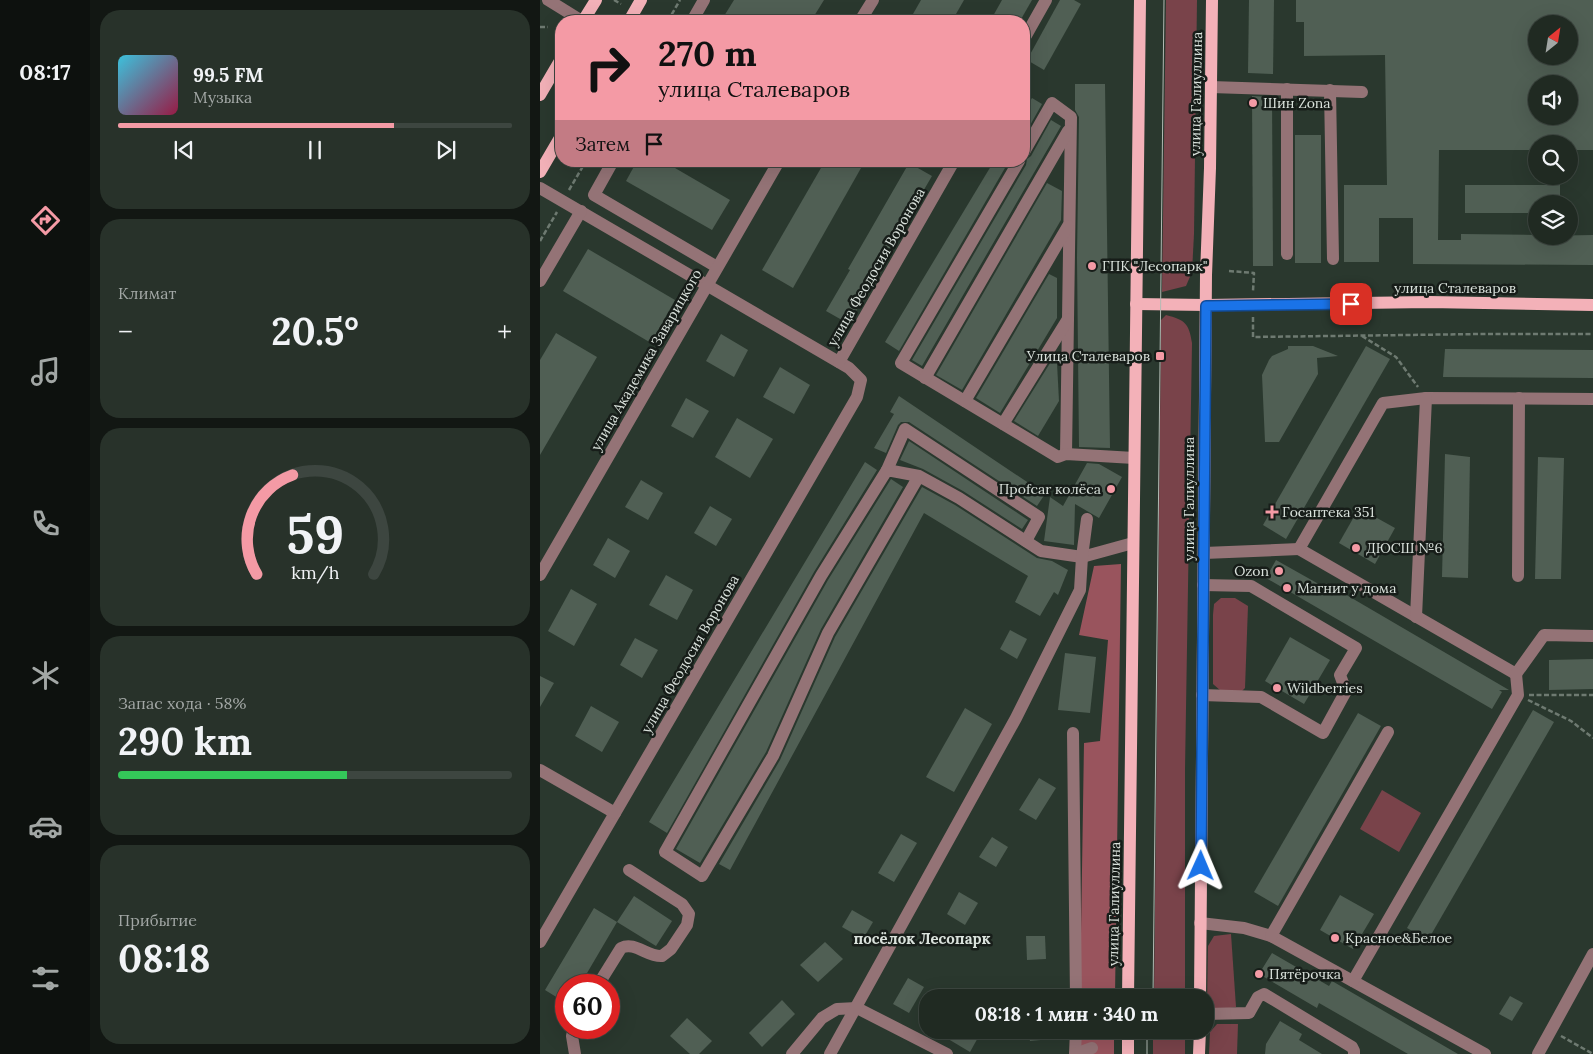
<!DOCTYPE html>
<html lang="ru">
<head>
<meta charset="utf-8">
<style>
  :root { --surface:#202a22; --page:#28322a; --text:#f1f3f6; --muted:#a2a7a5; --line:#3d4640; --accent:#f49aa5 }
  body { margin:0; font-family:Lora,serif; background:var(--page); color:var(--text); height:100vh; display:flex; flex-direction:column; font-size:19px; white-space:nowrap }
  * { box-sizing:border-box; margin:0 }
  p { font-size:16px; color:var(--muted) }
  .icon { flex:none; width:28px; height:28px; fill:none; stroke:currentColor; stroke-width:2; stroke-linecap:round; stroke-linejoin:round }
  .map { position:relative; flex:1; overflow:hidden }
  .drawer { display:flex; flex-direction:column; gap:10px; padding:10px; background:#121713; width:450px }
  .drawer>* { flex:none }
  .guide { position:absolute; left:15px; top:15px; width:475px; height:152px; border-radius:20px; box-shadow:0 5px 20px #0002,0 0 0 1px var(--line); background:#f49aa5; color:#111; overflow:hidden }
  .needle { width:32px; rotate:30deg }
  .tools { position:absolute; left:988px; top:15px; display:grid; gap:10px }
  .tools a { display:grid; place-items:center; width:50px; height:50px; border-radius:50%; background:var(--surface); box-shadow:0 5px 20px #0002,0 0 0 1px var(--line); font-size:25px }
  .speed { position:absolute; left:15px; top:974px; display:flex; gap:10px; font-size:25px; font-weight:700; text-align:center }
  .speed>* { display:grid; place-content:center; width:65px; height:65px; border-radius:50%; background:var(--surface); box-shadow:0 5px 20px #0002,0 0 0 1px var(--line); line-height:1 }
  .speed .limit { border:8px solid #d22; background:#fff; color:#111 }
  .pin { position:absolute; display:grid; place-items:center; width:42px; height:42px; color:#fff; margin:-21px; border-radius:10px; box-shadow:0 2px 8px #0006 }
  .me { position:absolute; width:55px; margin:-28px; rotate:1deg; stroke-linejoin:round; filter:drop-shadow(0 0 4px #0008) }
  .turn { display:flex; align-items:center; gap:18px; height:105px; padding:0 20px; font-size:22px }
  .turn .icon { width:65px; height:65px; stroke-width:2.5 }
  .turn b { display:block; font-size:35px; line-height:42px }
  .then { display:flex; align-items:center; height:48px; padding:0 20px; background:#0003; gap:10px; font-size:19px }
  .big { font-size:38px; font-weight:700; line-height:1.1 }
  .drawer .card { flex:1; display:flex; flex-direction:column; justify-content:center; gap:8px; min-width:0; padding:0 18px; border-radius:20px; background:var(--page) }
  .drawer .dial { align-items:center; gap:0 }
  .dial svg { height:130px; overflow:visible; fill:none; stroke:var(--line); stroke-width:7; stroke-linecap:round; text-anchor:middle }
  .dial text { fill:var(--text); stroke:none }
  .song { display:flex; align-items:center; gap:15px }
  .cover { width:60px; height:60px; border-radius:8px; background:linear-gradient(135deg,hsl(190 70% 55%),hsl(340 70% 35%)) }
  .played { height:5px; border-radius:2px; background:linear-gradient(90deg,var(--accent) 70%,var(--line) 70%) }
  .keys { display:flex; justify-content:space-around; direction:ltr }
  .heat { display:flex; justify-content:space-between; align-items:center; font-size:28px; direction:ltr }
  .charge { height:8px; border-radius:4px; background:linear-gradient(90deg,#34c759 58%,var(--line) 0) }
  .trip { position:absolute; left:379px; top:989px; width:295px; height:50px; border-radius:20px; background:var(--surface); box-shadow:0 5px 20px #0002,0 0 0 1px var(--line); font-weight:700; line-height:50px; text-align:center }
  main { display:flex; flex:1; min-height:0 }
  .dock { display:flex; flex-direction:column; width:90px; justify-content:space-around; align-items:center; background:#0d110e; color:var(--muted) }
  .dock .icon { width:35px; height:35px }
  .dock .selected { color:var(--accent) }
  .dock b { font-size:22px; color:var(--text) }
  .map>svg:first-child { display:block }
  .green { fill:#79434a }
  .forest { fill:#99545d }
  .building { fill:#505f54; fill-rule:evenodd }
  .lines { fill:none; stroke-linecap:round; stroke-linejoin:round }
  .path { stroke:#6e7a71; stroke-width:2.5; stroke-dasharray:5 2.5; stroke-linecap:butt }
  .minor { stroke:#947376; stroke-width:12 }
  .major { stroke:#f3b1b8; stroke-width:12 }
  .tram { stroke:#b2bbb4; stroke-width:1 }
  .route-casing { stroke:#114b97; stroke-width:12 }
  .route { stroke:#1a73e8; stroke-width:9 }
  .poi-dot { fill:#f49aa5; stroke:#171d19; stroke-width:2 }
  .labels { text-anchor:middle; stroke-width:5; stroke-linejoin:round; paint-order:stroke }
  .street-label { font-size:14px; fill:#dae2dc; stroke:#171d19 }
  .poi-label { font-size:14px; fill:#dae2dc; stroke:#171d19; text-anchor:start }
  .neighbourhood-label { font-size:15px; font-weight:bold; fill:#dae2dc; stroke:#171d19 }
</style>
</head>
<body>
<main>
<nav class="dock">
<b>08:17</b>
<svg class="icon selected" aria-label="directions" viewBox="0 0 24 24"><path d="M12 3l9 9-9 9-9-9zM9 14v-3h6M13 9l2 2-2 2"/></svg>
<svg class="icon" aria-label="music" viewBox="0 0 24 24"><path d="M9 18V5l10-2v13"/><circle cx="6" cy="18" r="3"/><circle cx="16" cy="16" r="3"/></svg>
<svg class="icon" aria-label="phone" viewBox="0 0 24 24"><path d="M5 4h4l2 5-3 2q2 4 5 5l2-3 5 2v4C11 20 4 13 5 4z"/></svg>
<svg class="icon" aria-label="climate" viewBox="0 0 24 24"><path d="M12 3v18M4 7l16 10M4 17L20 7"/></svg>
<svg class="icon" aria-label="car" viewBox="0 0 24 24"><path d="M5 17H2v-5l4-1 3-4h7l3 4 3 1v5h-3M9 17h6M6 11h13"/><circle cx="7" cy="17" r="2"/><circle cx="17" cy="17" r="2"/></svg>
<svg class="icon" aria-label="filters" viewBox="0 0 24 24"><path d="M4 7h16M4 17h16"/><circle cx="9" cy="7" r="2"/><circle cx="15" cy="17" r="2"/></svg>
</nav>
<section class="drawer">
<div class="card">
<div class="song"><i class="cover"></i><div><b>99.5 FM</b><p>Музыка</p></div></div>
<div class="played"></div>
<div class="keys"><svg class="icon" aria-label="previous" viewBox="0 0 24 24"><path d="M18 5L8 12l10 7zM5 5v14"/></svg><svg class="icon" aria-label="pause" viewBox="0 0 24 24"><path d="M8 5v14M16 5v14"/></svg><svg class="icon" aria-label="next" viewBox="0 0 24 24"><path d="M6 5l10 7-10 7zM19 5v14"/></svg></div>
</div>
<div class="card"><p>Климат</p>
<div class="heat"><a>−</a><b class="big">20.5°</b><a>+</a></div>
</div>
<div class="card dial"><svg viewBox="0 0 100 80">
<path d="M14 69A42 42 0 1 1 86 69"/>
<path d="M14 69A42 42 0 0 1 36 8" stroke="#f49aa5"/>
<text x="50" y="56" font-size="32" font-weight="700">59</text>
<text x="50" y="72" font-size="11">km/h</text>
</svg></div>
<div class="card"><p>Запас хода · 58%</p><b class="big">290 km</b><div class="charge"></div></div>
<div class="card"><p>Прибытие</p><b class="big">08:18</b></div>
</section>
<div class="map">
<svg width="1053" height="1054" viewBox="0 0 1053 1054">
  <rect width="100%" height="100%" fill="#2a382e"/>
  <g class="green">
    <path d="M626 0H657L654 234 652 272 646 286 622 292Z"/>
    <path d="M626 315C645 320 649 323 652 343L645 770V998L614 997 621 320Z"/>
    <path d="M681 598H695L708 606 705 688 701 692 681 691 673 684V615L674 604Z"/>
    <path d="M842 790 881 813 859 852 820 829Z"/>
    <path d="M691 934 696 1007 670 1011 667 1006 668 946 674 936Z"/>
    <path d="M677 1024H698L697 1054H669L670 1032Z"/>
    <rect x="613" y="1030" width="32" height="24"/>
  </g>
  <g class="forest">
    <path d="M581 564 575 997H540L544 743 560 741 568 640 539 635 554 566Z"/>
    <path d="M540 1030H574V1054H539Z"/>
  </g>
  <g class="building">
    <path d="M194 0H284L271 21H181Z"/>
    <path d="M381 0H424L412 21H369Z"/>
    <path d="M462 0H492L480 21H462L453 16Z"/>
    <path d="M520 0H534L541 4 504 70 487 60Z"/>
    <path d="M709 0H734L733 74 708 73Z"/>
    <path d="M756 0H1053V150H1029V144H996V150H899L898 240H921V234L996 235V236L1053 235V265L873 264V218H839V262H804V185H847L845 55 764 56V22H756ZM996 21H1029V56H996ZM996 84H1029V116H996Z"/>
    <path d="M535 84H565L570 448 539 447 537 258 539 117 535 110Z"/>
    <path d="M712 96 732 97 733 266H713Z"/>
    <path d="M492 98 502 104 484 136V111Z"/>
    <path d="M511 120 521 126 382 366 372 360 486 165 487 159 491 156Z"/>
    <rect x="755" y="135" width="26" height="128"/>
    <path d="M97 161H123L190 200 172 230 86 181Z"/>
    <path d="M285 161H325L253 288 222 270Z"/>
    <path d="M454 161H469L359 351 345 342Z"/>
    <path d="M369 163 392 176 322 296 324 297 309 324 286 311 310 270 308 269Z"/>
    <path d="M507 183 522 191 521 220 422 390 396 375Z"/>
    <path d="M925 185H1020V204H996V213H925Z"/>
    <path d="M48 249 135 300 111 343 23 291Z"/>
    <path d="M509 274 517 278V318L460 413 436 398Z"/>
    <path d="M16 333 57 357 0 455V360Z"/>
    <path d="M181 334 208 350 194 377 166 361Z"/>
    <path d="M748 346H773L798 356 777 358 778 374 739 442H725L722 375 729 360 732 356 748 349Z"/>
    <path d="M826 346 850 359 746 539 723 525Z"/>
    <path d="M905 349 1053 350V378L903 377Z"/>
    <path d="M512 360 517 363 519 401 498 436 474 421Z"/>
    <path d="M240 367 270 385 254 414 223 397Z"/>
    <path d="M359 396 505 494 497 506 369 422H361L358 425 346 453 334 448 354 414 350 412Z"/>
    <path d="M146 398 169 411 153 438 131 426Z"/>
    <path d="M197 418 233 439 210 478 175 457Z"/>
    <path d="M369 441 488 520 482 529 423 491 383 469 360 460Z"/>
    <path d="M905 454 930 457 928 578 902 577Z"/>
    <path d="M998 457 1024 458 1021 579H995Z"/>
    <path d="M325 462 337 470 274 572 127 833 109 822Z"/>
    <path d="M547 463 559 464 582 477 559 518 535 504 534 545 504 541 510 497 523 506Z"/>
    <path d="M351 479 363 487 281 629 226 752 160 863 136 849 288 580Z"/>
    <path d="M101 480 123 493 108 520 85 507Z"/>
    <path d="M382 487 415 505 497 558 512 561 528 570 518 595 514 592 500 616 475 602 488 576 384 513 190 870 179 864 240 760 295 637Z"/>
    <path d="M170 506 192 519 176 546 154 533Z"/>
    <path d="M819 508 855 528 835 564 799 543Z"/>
    <path d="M68 538 90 551 75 578 53 565Z"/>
    <path d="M736 560 784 587 786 583 969 690H959L962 692 952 709 726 578Z"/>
    <path d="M126 575 153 590 137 620 109 605Z"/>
    <path d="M31 589 57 604 34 646 8 631Z"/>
    <path d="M470 630 487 639 477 659 460 649Z"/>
    <path d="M750 637 790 660 764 704 725 681Z"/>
    <path d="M95 638 118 650 102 678 80 665Z"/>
    <path d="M525 653 556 657 550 713 518 710Z"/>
    <path d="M1053 659V689L1009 690V660Z"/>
    <path d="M0 676 14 683 0 707Z"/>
    <path d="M51 706 79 722 62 752 35 736Z"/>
    <path d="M425 708 452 724 414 792 386 777Z"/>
    <path d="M993 710 1014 722 888 940 867 928Z"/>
    <path d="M818 713 841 726 738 906 714 892Z"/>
    <path d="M499 778 516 788 496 820 479 810Z"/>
    <path d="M361 834 377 843 354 882 338 873Z"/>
    <path d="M452 837 468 847 456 867 439 857Z"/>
    <path d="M419 892 438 903 425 925 407 914Z"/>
    <path d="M800 895 834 914 813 949 780 930Z"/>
    <path d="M94 896 132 921 116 946 77 922Z"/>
    <path d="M54 908 77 922 40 985H26V1003L5 990Z"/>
    <path d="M312 910 333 922 323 939 302 927Z"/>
    <path d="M486 936H505L506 959 487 960Z"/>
    <path d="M285 942 303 959 278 982 260 965Z"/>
    <path d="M732 953 789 986 792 981 918 1054H868L779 1003 777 1008 719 974Z"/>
    <path d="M368 978 384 987 369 1013 353 1004Z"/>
    <path d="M970 996 983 1003 972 1021 959 1014Z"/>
    <path d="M242 1000 255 1014 222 1047 209 1033Z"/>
    <path d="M147 1018 172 1041 159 1054H150L130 1036Z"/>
    <path d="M740 1021 762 1034 759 1040 782 1054H725L726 1044Z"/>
    <path d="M393 1030H433L440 1034 430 1052Z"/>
    <path d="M488 1030H522V1038L490 1041Z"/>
  </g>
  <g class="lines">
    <g class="path">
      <path d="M74 0 81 4"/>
      <path d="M105 17 112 21"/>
      <path d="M128 21 140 0"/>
      <path d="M0 27H8"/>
      <path d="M29 190 46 161"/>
      <path d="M0 241 17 212"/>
      <path d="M689 271 714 273 713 291"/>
      <path d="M713 317V337L942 334H1053"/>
      <path d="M822 336 856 357 878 387"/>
      <path d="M989 695H1053"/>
      <path d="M988 700 1031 721 1053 738"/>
      <path d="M1021 1036 1053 1054"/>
    </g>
    <g class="minor">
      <path d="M8 0 42 21"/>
      <path d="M152 21 164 0"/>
      <path d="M320 21 333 0"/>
      <path d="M484 39 506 0"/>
      <path d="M671 87 822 92"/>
      <path d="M790 90 793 259"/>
      <path d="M484 152 512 103 531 117 526 454"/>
      <path d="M73 161 54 195 177 267"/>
      <path d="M479 161 361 363 518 457 526 454 594 458"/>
      <path d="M0 188 309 368 321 380 317 397 0 942"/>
      <path d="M747 254V89"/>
      <path d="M0 281 41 211"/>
      <path d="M299 362 414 161"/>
      <path d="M385 378 528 131"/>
      <path d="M1053 399 886 398 843 403 759 549 976 674 1004 635 1053 636"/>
      <path d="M425 401 528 226"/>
      <path d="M463 424 528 319"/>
      <path d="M347 470 365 429 499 517 486 541"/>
      <path d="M379 476 288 633 233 756 162 876 125 852 281 576 347 470 379 476 419 498 501 551 542 557 593 543"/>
      <path d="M664 553 759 549"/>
      <path d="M0 575 239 161"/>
      <path d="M978 576 979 398"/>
      <path d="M876 617 886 398"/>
      <path d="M662 695 721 697 783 733 806 691 800 675 816 648 711 586 663 585"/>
      <path d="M533 733 536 998"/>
      <path d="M0 770 75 813"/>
      <path d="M660 923 704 928 731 936 945 1054"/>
      <path d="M731 936 848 732"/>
      <path d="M813 981 978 695 976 674"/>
      <path d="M58 985 81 948C95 941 107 957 122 956L131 949 147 925 149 914 142 904 89 870"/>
      <path d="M665 1014 709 1013 718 997 724 994 812 1047 814 1051V1054"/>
      <path d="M34 1028 32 1036 35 1054"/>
      <path d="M252 1054 282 1018 297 1009 317 1008 407 1054"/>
      <path d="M290 1054 476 718 540 590 542 557 547 519"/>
      <path d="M535 1054 536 1030"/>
      <path d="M535 1054 552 1048"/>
      <path d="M998 1054 1053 954"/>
    </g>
    <g class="major">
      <path d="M43 21 56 0"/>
      <path d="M89 21 101 0"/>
      <path d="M0 95 21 59"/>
      <path d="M0 172 21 136"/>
      <path d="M596 304 666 305 889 302 1053 305"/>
      <path d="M588 998 600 0"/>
      <path d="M660 998 666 275 670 168 672 0"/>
      <path d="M588 1054V1030"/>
      <path d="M659 1054 660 1030"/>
    </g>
    <g class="tram">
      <path d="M613 998 624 0"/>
      <path d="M607 1054V1030"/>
    </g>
  </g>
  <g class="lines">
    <g class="route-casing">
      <path id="route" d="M661 866 666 306 811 304"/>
    </g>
    <use href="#route" class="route"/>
  </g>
  <g class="poi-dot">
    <circle cx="713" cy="103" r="5"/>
    <circle cx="552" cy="266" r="5"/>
    <rect x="615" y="351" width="10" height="10" rx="2.5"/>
    <circle cx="571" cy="489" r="5"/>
    <path d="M729.5 504.5h5v5h5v5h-5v5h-5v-5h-5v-5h5z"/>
    <circle cx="816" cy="548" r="5"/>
    <circle cx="739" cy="571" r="5"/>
    <circle cx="747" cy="588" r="5"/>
    <circle cx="737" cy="688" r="5"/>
    <circle cx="795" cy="938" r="5"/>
    <circle cx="719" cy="974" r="5"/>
  </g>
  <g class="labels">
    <g class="street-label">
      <text transform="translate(656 94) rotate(-89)" y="5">улица Галиуллина</text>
      <text transform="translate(336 267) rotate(-60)" y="5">улица Феодосия Воронова</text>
      <text x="915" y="293">улица Сталеваров</text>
      <text transform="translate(106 360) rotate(-60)" y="5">улица Академика Заварицкого</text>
      <text transform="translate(649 499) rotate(-90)" y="5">улица Галиуллина</text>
      <text transform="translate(150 654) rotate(-60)" y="5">улица Феодосия Воронова</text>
      <text transform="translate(574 904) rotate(-89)" y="5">улица Галиуллина</text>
    </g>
    <g class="poi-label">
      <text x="723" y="108">Шин Zona</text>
      <text x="562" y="271">ГПК "Лесопарк"</text>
      <text x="610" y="361" text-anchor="end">Улица Сталеваров</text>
      <text x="561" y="494" text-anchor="end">Проfcar колёса</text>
      <text x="742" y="517">Госаптека 351</text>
      <text x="826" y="553">ДЮСШ №6</text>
      <text x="729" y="576" text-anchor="end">Ozon</text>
      <text x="757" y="593">Магнит у дома</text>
      <text x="747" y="693">Wildberries</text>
      <text x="805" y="943">Красное&amp;Белое</text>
      <text x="729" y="979">Пятёрочка</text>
    </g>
    <g class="neighbourhood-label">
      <text x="382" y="944">посёлок Лесопарк</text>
    </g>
  </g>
</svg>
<div class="tools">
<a><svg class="needle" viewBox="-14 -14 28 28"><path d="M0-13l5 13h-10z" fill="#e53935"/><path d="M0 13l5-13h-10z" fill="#a2a7a5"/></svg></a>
<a><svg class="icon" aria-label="sound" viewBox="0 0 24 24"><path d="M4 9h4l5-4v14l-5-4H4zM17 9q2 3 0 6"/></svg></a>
<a><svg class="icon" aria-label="search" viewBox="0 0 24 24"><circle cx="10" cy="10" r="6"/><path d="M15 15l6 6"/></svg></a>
<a><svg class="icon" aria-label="layers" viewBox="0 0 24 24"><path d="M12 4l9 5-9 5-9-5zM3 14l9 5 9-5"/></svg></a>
</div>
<div class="speed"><div class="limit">60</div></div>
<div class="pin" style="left:811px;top:304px;background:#d93025"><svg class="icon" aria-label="arrive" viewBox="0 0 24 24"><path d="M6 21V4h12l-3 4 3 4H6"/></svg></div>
<svg class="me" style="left:661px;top:866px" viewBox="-20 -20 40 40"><path d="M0-17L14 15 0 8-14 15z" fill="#1a73e8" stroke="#fff" stroke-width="4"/></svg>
<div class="trip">08:18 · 1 мин · 340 m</div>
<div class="guide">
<div class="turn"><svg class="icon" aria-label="right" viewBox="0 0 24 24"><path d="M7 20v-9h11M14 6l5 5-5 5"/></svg><div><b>270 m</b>улица Сталеваров</div></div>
<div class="then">Затем<svg class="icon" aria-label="arrive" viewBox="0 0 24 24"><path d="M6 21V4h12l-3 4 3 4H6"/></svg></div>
</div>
</div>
</main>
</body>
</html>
